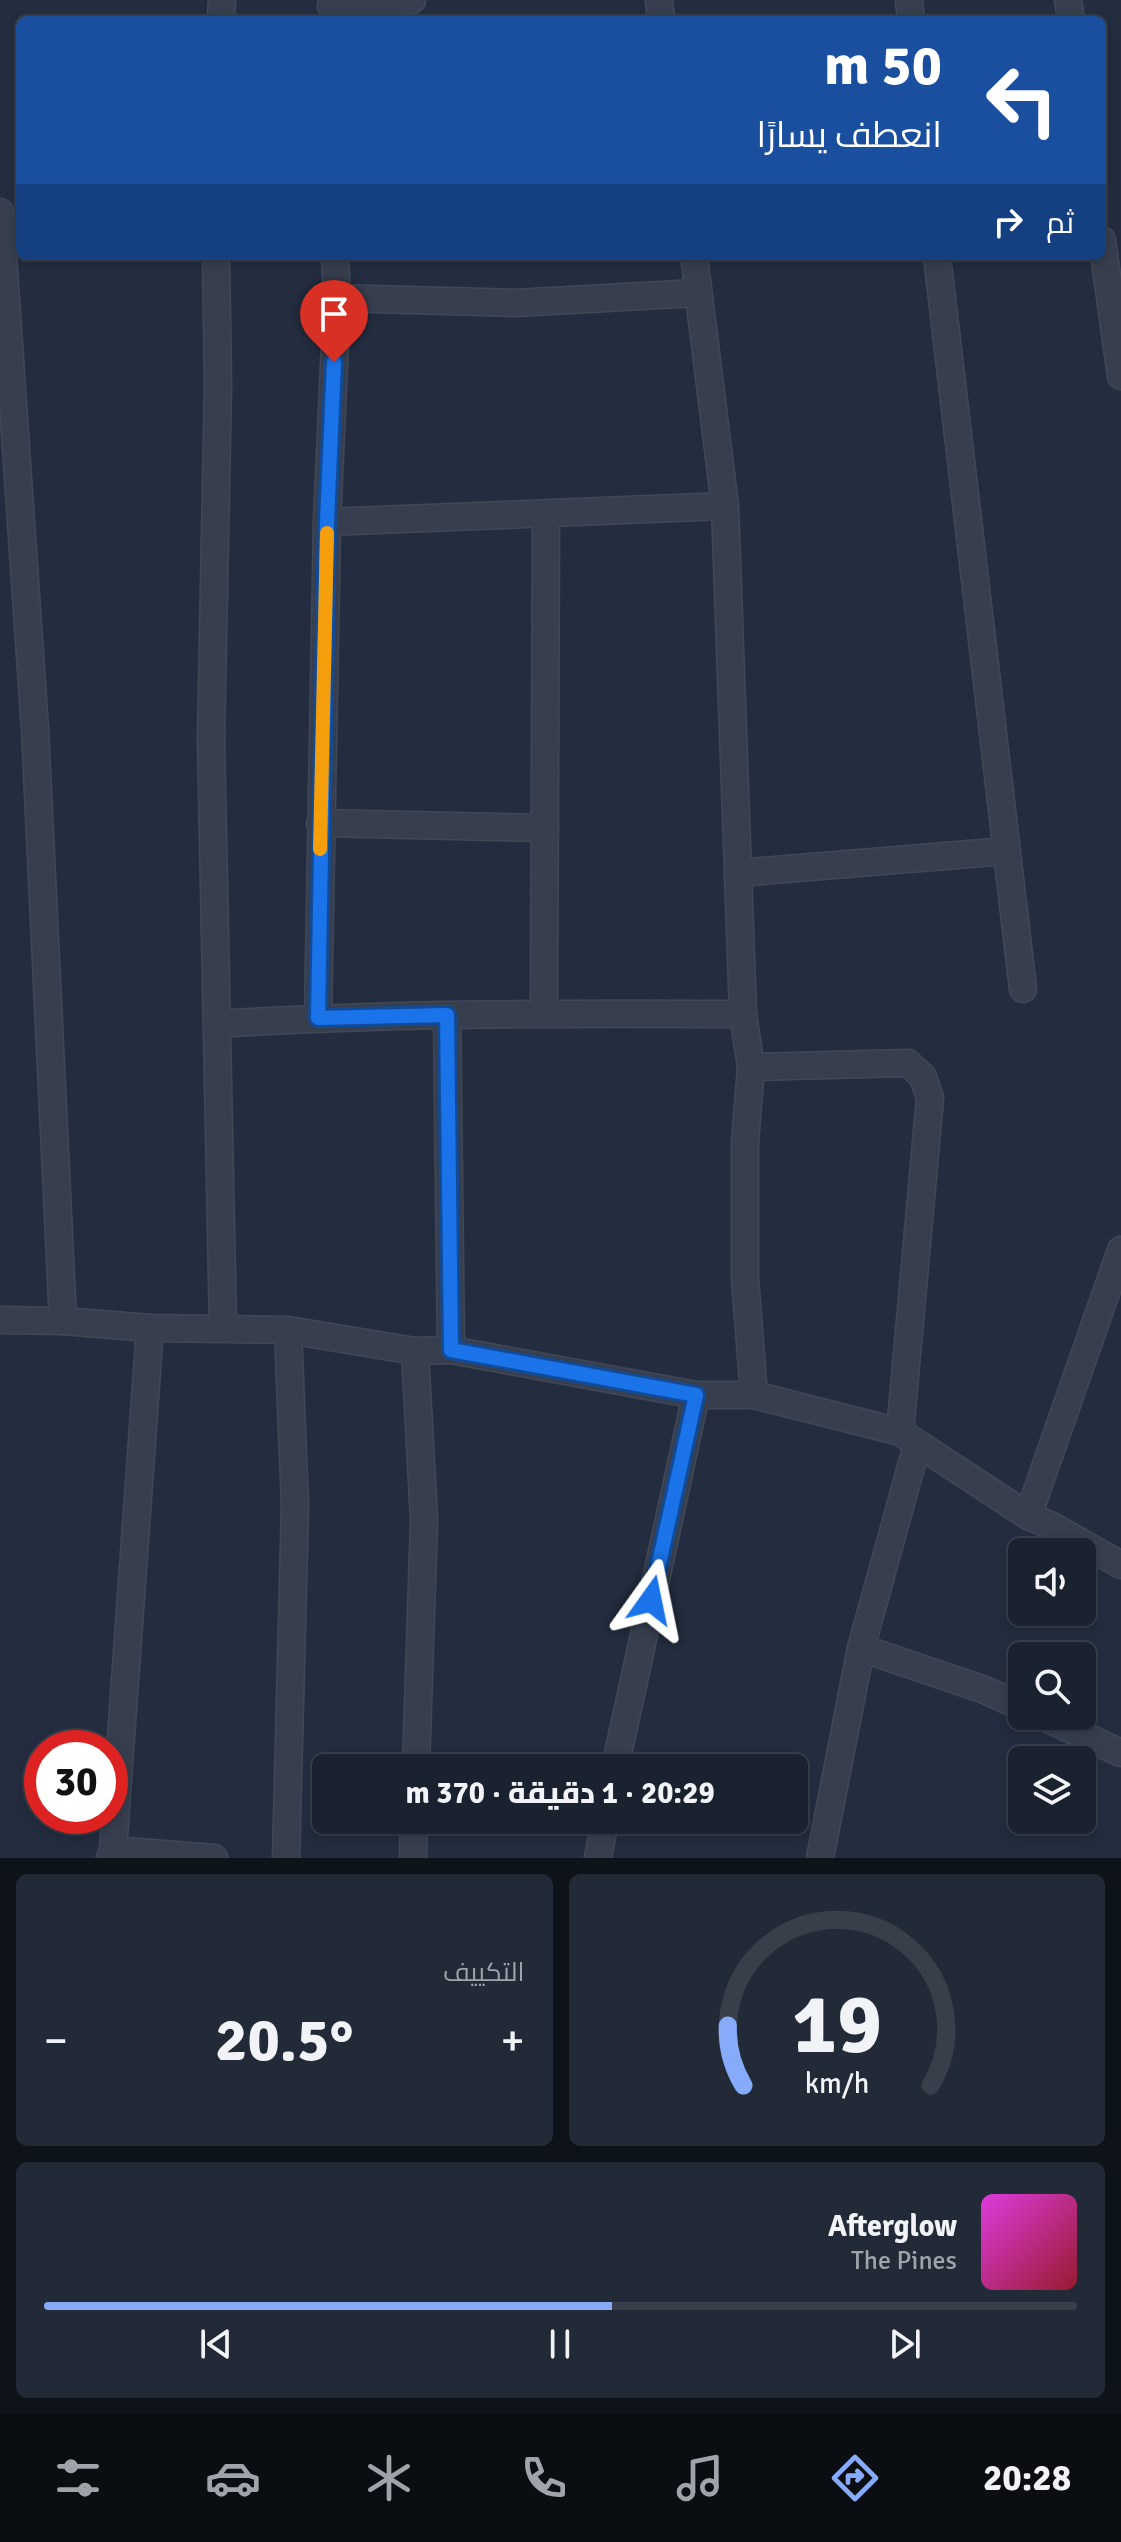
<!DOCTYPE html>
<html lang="ar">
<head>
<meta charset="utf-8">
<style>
  :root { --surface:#1a222f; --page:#232a37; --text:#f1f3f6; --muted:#9fa4aa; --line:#383f4b; --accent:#87abfb }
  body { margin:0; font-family:Signika,Cairo,sans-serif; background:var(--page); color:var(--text); direction:rtl; height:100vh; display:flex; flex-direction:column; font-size:30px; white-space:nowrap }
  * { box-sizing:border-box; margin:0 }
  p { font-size:26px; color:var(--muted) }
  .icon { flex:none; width:44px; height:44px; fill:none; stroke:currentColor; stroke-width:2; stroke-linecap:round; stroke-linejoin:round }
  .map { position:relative; height:1858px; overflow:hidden; direction:ltr }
  .side { display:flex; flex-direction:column; gap:16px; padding:16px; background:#0e131a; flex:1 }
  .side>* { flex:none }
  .top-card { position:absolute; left:16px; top:16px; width:1090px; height:244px; border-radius:12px; box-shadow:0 4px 12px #0003,0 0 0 2px var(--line); direction:rtl; background:#1a4fa0; color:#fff; overflow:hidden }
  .controls { position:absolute; left:1008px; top:1538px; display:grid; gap:16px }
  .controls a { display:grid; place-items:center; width:88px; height:88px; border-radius:12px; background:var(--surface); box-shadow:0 4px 12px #0003,0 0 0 2px var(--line); font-size:40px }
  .speed { position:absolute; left:24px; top:1730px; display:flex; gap:16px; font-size:40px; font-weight:700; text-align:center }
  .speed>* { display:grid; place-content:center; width:104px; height:104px; border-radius:50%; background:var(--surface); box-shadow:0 4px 12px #0003,0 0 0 2px var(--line); line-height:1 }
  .speed .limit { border:12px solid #d22; background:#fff; color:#111 }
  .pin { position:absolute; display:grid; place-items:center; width:68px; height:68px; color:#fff; margin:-82px -34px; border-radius:50% 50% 50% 0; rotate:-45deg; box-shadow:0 0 8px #0007 }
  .pin .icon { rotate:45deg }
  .me { position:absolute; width:88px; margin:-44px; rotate:12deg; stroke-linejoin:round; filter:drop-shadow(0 0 6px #0008) }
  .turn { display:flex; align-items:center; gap:28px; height:168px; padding:0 32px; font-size:36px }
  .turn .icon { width:104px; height:104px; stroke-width:2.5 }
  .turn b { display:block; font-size:56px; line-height:68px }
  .then { display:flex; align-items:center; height:76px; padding:0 32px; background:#0003; gap:16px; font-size:30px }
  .big { font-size:60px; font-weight:800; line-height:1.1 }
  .side .tile { flex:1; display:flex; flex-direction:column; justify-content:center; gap:12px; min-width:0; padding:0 28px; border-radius:12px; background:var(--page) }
  .side .dial { align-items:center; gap:0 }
  .dial svg { height:208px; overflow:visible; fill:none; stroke:var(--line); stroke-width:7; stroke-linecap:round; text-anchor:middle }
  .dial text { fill:var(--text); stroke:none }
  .song { display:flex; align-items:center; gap:24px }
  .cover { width:96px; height:96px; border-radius:12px; background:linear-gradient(135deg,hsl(300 70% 55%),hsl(350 70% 35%)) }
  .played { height:8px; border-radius:4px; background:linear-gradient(90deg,var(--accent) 55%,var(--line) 55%) }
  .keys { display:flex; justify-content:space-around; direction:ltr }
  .heat { display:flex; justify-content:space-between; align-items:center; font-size:44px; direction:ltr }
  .side .tiles { flex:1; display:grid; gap:16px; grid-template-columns:1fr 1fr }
  .tile:last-child { grid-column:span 2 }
  .trip { position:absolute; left:312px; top:1754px; width:496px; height:80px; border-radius:12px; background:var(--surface); box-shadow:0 4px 12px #0003,0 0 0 2px var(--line); font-weight:800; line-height:80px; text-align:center; direction:rtl }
  .tabs { display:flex; height:128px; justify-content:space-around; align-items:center; background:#0a0e13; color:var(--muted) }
  .tabs .icon { width:56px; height:56px }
  .tabs .on { color:var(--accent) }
  .tabs b { font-size:36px; color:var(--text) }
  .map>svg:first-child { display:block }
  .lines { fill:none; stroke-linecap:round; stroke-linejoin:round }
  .minor-casing { stroke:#404858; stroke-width:29 }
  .minor { stroke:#373f4f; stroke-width:26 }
  .route-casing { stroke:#114b97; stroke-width:20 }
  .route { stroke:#1a73e8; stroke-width:14 }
  .slow { stroke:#f59e0b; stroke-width:14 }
</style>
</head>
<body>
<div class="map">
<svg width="1121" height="1858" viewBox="0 0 1121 1858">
  <rect width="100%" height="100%" fill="#232d3f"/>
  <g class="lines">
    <g class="minor-casing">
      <g id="minor">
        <path d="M659 0 661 20"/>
        <path d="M909 0 911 20"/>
        <path d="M1068 0 1071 20"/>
        <path d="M331 6 412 0"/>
        <path d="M221 20 222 0"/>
        <path d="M0 212 35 729 63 1321"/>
        <path d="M1102 240 1121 376"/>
        <path d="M216 256 218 385 211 739 223 1328"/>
        <path d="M694 256 725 506 743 1014 751 1067 745 1142V1278L754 1395"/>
        <path d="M937 256 1023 989"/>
        <path d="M337 298 516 303 697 293"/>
        <path d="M327 522 725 506"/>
        <path d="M320 823 545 828"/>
        <path d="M738 873 1006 851"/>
        <path d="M544 1013 546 513"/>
        <path d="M447 1015 451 1350"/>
        <path d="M318 1018 327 522 337 298 335 256"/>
        <path d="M217 1024C393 1013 568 1013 743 1014"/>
        <path d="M751 1067 908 1063 923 1077 930 1098 900 1432"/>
        <path d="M0 1320 63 1321 150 1328 288 1330 415 1351 451 1350 696 1395H754L900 1432 1028 1516 1052 1526 1121 1565"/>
        <path d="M415 1351 424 1520 416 1768"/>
        <path d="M1028 1516 1121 1250"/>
        <path d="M861 1648 985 1690 1022 1707"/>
        <path d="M1042 1716 1121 1753"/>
        <path d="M615 1768 696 1395"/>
        <path d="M113 1850 214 1858"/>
        <path d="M110 1858 113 1850 150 1328"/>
        <path d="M286 1858 295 1506 288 1330"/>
        <path d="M413 1858 414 1820"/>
        <path d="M598 1858 605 1820"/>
        <path d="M820 1858 861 1648 917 1445"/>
      </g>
    </g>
    <use href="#minor" class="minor"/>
  </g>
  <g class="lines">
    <g class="route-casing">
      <path id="route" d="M334 362 327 522 318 1018 447 1015 451 1350 696 1395 651 1600"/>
    </g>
    <use href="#route" class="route"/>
    <path class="slow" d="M320 849 327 533"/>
  </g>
</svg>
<div class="controls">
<a><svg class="icon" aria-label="sound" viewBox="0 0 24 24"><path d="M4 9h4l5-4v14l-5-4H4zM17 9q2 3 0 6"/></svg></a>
<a><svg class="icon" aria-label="search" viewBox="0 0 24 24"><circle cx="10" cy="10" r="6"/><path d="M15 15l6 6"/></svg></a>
<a><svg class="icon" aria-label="layers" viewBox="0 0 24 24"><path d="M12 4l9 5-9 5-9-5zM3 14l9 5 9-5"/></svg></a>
</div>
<div class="speed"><div class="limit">30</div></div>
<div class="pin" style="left:334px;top:362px;background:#d93025"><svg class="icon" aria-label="arrive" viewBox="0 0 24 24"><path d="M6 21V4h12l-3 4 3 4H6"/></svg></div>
<svg class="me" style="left:651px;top:1600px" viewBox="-20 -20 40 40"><path d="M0-17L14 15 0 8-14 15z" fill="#1a73e8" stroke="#fff" stroke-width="4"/></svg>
<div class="trip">20:29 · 1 دقيقة · 370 m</div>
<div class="top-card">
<div class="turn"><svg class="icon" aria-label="left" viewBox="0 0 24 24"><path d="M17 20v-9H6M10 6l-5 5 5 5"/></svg><div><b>50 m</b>انعطف يسارًا</div></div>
<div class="then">ثم<svg class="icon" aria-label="right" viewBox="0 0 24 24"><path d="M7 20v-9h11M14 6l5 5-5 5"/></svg></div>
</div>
</div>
<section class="side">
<div class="tiles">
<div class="tile dial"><svg viewBox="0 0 100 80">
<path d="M14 69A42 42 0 1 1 86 69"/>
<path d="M14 69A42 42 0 0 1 8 46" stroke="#87abfb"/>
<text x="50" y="56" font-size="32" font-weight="700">19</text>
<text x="50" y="72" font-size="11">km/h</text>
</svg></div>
<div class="tile"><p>التكييف</p>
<div class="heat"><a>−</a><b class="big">20.5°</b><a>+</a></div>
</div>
<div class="tile">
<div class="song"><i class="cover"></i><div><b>Afterglow</b><p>The Pines</p></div></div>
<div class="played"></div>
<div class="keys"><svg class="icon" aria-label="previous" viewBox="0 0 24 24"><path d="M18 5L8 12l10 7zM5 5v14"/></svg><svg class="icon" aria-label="pause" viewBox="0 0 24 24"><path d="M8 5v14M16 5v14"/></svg><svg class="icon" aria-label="next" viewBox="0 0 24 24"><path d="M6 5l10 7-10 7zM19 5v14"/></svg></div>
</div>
</div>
</section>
<nav class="tabs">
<b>20:28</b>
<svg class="icon on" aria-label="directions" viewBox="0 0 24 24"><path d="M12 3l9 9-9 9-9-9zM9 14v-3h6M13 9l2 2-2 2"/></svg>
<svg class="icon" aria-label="music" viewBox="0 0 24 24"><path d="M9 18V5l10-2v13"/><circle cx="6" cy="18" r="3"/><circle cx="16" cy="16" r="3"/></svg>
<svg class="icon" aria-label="phone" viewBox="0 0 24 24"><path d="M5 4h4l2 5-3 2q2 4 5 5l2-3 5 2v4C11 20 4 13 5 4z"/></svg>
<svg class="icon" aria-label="climate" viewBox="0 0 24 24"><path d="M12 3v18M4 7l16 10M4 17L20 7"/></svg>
<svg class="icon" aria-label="car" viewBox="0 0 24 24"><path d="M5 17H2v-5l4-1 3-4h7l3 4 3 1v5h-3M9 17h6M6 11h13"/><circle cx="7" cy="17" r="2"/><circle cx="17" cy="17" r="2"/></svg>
<svg class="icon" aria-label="filters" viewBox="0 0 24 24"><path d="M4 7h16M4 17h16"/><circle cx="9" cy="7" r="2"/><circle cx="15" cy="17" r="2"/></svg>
</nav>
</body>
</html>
